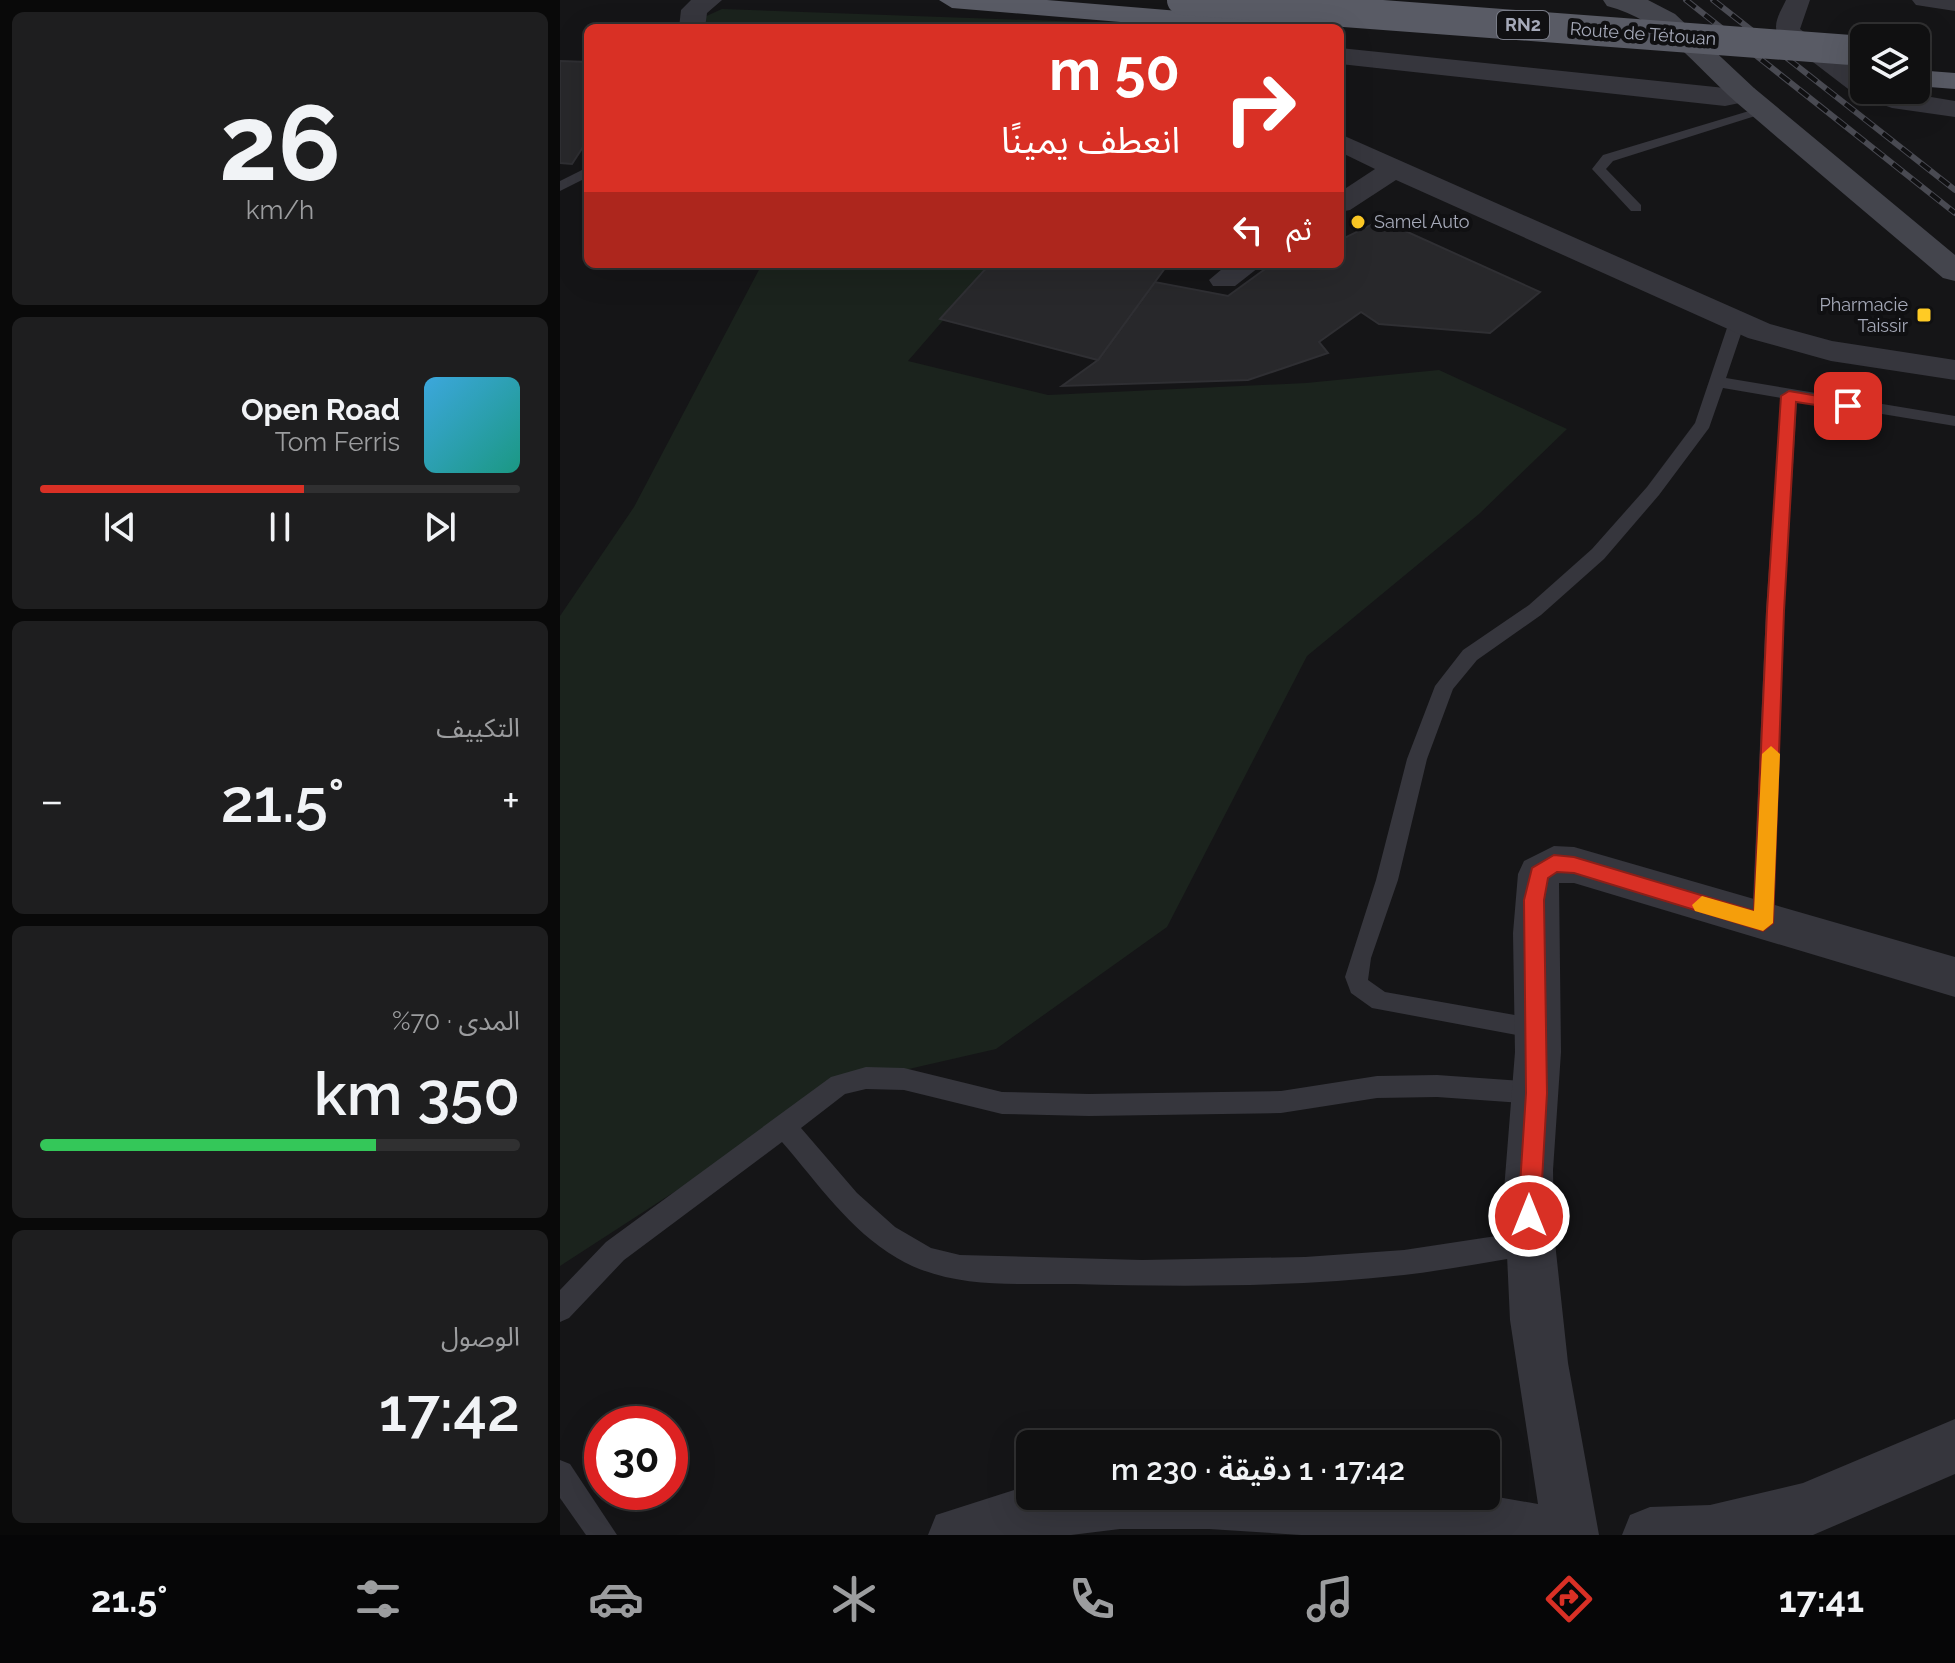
<!DOCTYPE html>
<html lang="ar">
<head>
<meta charset="utf-8">
<style>
  :root { --surface:#101011; --page:#1e1e1f; --text:#f1f3f6; --muted:#9c9d9f; --line:#303031; --accent:#d93025 }
  body { margin:0; font-family:Raleway,"Noto Sans Arabic",sans-serif; background:var(--page); color:var(--text); direction:rtl; height:100vh; display:flex; flex-direction:column; font-size:30px; white-space:nowrap }
  * { box-sizing:border-box; margin:0 }
  p { font-size:26px; color:var(--muted) }
  .icon { flex:none; width:44px; height:44px; fill:none; stroke:currentColor; stroke-width:2; stroke-linecap:round; stroke-linejoin:round }
  .map { position:relative; flex:1; overflow:hidden; direction:ltr }
  .details { display:flex; flex-direction:column; gap:12px; padding:12px; background:#090909; width:560px }
  .details>* { flex:none }
  .banner { position:absolute; left:24px; top:24px; width:760px; height:244px; border-radius:12px; box-shadow:0 8px 32px #0002,0 0 0 2px var(--line); direction:rtl; background:#d93025; color:#fff; overflow:hidden }
  .controls { position:absolute; left:1290px; top:24px; display:grid; gap:16px }
  .controls a { display:grid; place-items:center; width:80px; height:80px; border-radius:12px; background:var(--surface); box-shadow:0 8px 32px #0002,0 0 0 2px var(--line); font-size:40px }
  .speed { position:absolute; left:24px; top:1406px; display:flex; gap:16px; font-size:40px; font-weight:700; text-align:center }
  .speed>* { display:grid; place-content:center; width:104px; height:104px; border-radius:50%; background:var(--surface); box-shadow:0 8px 32px #0002,0 0 0 2px var(--line); line-height:1 }
  .speed .limit { border:12px solid #d22; background:#fff; color:#111 }
  .pin { position:absolute; display:grid; place-items:center; width:68px; height:68px; color:#fff; margin:-34px; border-radius:16px; box-shadow:0 4px 12px #0006 }
  .me { position:absolute; width:88px; margin:-44px; rotate:0deg; stroke-linejoin:round; filter:drop-shadow(0 0 6px #0008) }
  .turn { display:flex; align-items:center; gap:28px; height:168px; padding:0 32px; font-size:36px }
  .turn .icon { width:104px; height:104px; stroke-width:2.5 }
  .turn b { display:block; font-size:56px; line-height:68px }
  .then { display:flex; align-items:center; height:76px; padding:0 32px; background:#0003; gap:16px; font-size:30px }
  .big { font-size:60px; font-weight:600; line-height:1.1 }
  .details .widget { flex:1; display:flex; flex-direction:column; justify-content:center; gap:12px; min-width:0; padding:0 28px; border-radius:12px; background:var(--page) }
  .details .dial { align-items:center; gap:0 }
  .dial b { font-size:104px; line-height:1 }
  .song { display:flex; align-items:center; gap:24px }
  .cover { width:96px; height:96px; border-radius:12px; background:linear-gradient(135deg,hsl(200 70% 55%),hsl(170 70% 35%)) }
  .played { height:8px; border-radius:4px; background:linear-gradient(90deg,var(--accent) 55%,var(--line) 55%) }
  .keys { display:flex; justify-content:space-around; direction:ltr }
  .heat { display:flex; justify-content:space-between; align-items:center; font-size:44px; direction:ltr }
  .charge { height:12px; border-radius:6px; background:linear-gradient(90deg,#34c759 70%,var(--line) 0) }
  .trip { position:absolute; left:456px; top:1430px; width:484px; height:80px; border-radius:12px; background:var(--surface); box-shadow:0 8px 32px #0002,0 0 0 2px var(--line); font-weight:600; line-height:80px; text-align:center; direction:rtl }
  .dock { display:flex; height:128px; justify-content:space-around; align-items:center; background:#060607; color:var(--muted) }
  .dock .icon { width:56px; height:56px }
  .dock .active { color:var(--accent) }
  .dock b { font-size:36px; color:var(--text) }
  main { display:flex; flex:1; min-height:0 }
  .map>svg:first-child { display:block }
  .green { fill:#1b231d }
  .building { fill:#28282b; stroke:#2f2f33; stroke-width:2 }
  .lines { fill:none; stroke-linecap:round; stroke-linejoin:round }
  .service { fill:#36363d; fill-rule:evenodd }
  .minor { fill:#36363d; fill-rule:evenodd }
  .tertiary { fill:#36363d; fill-rule:evenodd }
  .secondary { fill:#44454d; fill-rule:evenodd }
  .trunk { fill:#595b65; fill-rule:evenodd }
  .rail-casing { stroke:#494a52; stroke-width:6 }
  .rail { stroke:#101012; stroke-width:4; stroke-dasharray:12; stroke-linecap:butt }
  .trunk-bridge { stroke:#595b65; stroke-width:30 }
  .route { fill:#d93025; stroke:#8d1f18; stroke-width:2 }
  .slow { fill:#f59e0b }
  .poi-dot { fill:#ffcb25; stroke:#101012; stroke-width:3 }
  .labels { text-anchor:middle; stroke-width:8; stroke-linejoin:round; paint-order:stroke }
  .shield { fill:#101012; stroke:#797c87; stroke-width:2 }
  .shield-label { font-size:18px; font-weight:bold; fill:#a6aab9 }
  .far-street-label { font-size:18px; fill:#a6aab9; stroke:#101012 }
  .far-poi-label { font-size:18px; fill:#a6aab9; stroke:#101012; text-anchor:start }
</style>
</head>
<body>
<main>
<div class="map">
<svg width="1395" height="1535" viewBox="0 0 1395 1535">
  <rect width="100%" height="100%" fill="#151517"/>
  <g class="green">
    <path d="M162 9 606 25 607 28H120Z"/>
    <path d="M202 264H432L348 361 488 395 746 383 879 370 1007 429 919 514 747 656 607 927 436 1049 279 1085 0 1266V616L74 507Z"/>
  </g>
  <g class="building">
    <path d="M0 61 28 62V148L23 147 12 164 0 163Z"/>
    <path d="M821 220 980 292 930 333 819 324 801 312 759 342 768 353 688 380 502 386 538 360 595 282 668 296 712 264H780V240Z"/>
    <path d="M430 264H608L538 360 380 319Z"/>
  </g>
  <g class="lines">
    <g class="service">
      <path d="M1199 108 1211 111 1053 161 1046 169 1081 205V211H1071L1032 169 1043 155Z"/>
      <path d="M28 167V177L0 191V181Z"/>
      <path d="M1177 317 1185 322 1166 378 1395 416V426L1237 400 1224 611 1214 923 1211 930 1203 932 1195 930 1192 923 1206 611 1221 398 1163 388 1149 428 1099 495 1044 559 981 615 917 660 893 689 867 759 838 880 811 958 808 980 825 992 978 1019 986 1022 989 1029 986 1036 978 1039 812 1008 791 993 785 977 816 880 847 759 875 686 903 650 969 605 1032 549 1087 487 1135 423 1169 322Z"/>
      <path d="M306 1067 344 1068 442 1092 529 1094 721 1091 817 1076 877 1075 977 1082 985 1085 989 1093 985 1101 977 1104 877 1097 817 1098 721 1113 529 1116 442 1114 344 1090 306 1089 285 1094 241 1128 297 1193 335 1227 371 1248 400 1255 582 1260 745 1257 844 1250 970 1231 979 1234 982 1243 979 1252 970 1255C928 1262 886 1270 844 1275 735 1287 624 1287 515 1284 455 1283 391 1290 337 1258 289 1230 257 1182 222 1142L64 1260 9 1318 0 1322V1290L46 1242 271 1077Z"/>
      <path d="M0 1460 10 1464 57 1535H26L0 1498Z"/>
    </g>
    <g class="minor">
      <path d="M1226 0H1250L1240 29 1304 77V90H1329L1395 101V117L1332 108 1296 95 1219 36C1211 25 1221 11 1226 0Z"/>
      <path d="M1352 0H1395V11L1356 5Z"/>
      <path d="M780 134 1210 324 1272 341 1395 360V380L1271 361 1188 338 836 180 790 210 780 212V192L815 169 780 152Z"/>
      <path d="M668 264H703L675 286H653L649 280Z"/>
      <path d="M994 846 1014 847 1395 957V997L1014 883H999L1001 1052 993 1170 994 1233 1008 1363 1039 1535H741L649 1529H560L511 1535H368L376 1515 470 1485V1496L926 1495 978 1504 950 1320 944 1190 955 1052 953 933 958 874 964 861Z"/>
      <path d="M1395 1419V1474L1253 1535H1062L1070 1515 1090 1507 1150 1505 1243 1483Z"/>
    </g>
    <g class="tertiary">
      <path d="M131 0H162L147 13 145 28H119L121 10Z"/>
      <path d="M780 48 1165 88H1194L1198 94 1194 100 1165 106 780 64Z"/>
    </g>
    <path class="secondary" d="M1043 0H1088L1115 14 1194 88 1395 255V281L1383 278C1315 220 1246 162 1177 103 1135 66 1103 20 1047 6Z"/>
    <g class="trunk">
      <path d="M379 0H487L728 20 738 22 741 28H632L392 8Z"/>
      <path d="M1356 70 1395 73V89L1356 86Z"/>
    </g>
    <g class="rail-casing">
      <g id="rail">
        <path d="M1126 0 1395 213"/>
        <path d="M1153 0 1395 190"/>
      </g>
    </g>
    <use href="#rail" class="rail"/>
    <path class="trunk-bridge" d="M622 0 1304 51"/>
  </g>
  <path class="route" d="M1229 391 1288 401 1295 406 1288 410 1236 402 1224 611 1213 923 1203 931 1014 873 997 872 988 878 984 900 987 1093 980 1216 977 1224 969 1227 961 1224 958 1216 966 1093 964 900 972 868 994 855 1014 857 1194 911 1207 611 1221 396Z"/>
  <path class="slow" d="M1211 746 1220 754 1213 923 1203 931 1135 911 1132 905 1142 896 1194 911 1202 754Z"/>
  <g class="poi-dot">
    <circle cx="798" cy="222" r="8"/>
    <rect x="1356" y="307" width="16" height="16" rx="4"/>
  </g>
  <g class="labels">
    <rect class="shield" x="937" y="11" width="52" height="28" rx="6"/>
    <g class="shield-label">
      <text x="963" y="31">RN2</text>
    </g>
    <g class="far-street-label">
      <text transform="translate(1083 34) rotate(4)" y="6">Route de Tétouan</text>
    </g>
    <g class="far-poi-label">
      <text x="814" y="228">Samel Auto</text>
      <text x="1348" y="311" text-anchor="end">Pharmacie<tspan x="1348" dy="21">Taissir</tspan></text>
    </g>
  </g>
</svg>
<div class="controls">
<a><svg class="icon" aria-label="layers" viewBox="0 0 24 24"><path d="M12 4l9 5-9 5-9-5zM3 14l9 5 9-5"/></svg></a>
</div>
<div class="speed"><div class="limit">30</div></div>
<div class="pin" style="left:1288px;top:406px;background:#d93025"><svg class="icon" aria-label="arrive" viewBox="0 0 24 24"><path d="M6 21V4h12l-3 4 3 4H6"/></svg></div>
<svg class="me" style="left:969px;top:1216px" viewBox="-20 -20 40 40"><circle r="17" fill="#d93025" stroke="#fff" stroke-width="3"/><path d="M0-11L8 9 0 5-8 9z" fill="#fff"/></svg>
<div class="trip">17:42 · 1 دقيقة · 230 m</div>
<div class="banner">
<div class="turn"><svg class="icon" aria-label="right" viewBox="0 0 24 24"><path d="M7 20v-9h11M14 6l5 5-5 5"/></svg><div><b>50 m</b>انعطف يمينًا</div></div>
<div class="then">ثم<svg class="icon" aria-label="left" viewBox="0 0 24 24"><path d="M17 20v-9H6M10 6l-5 5 5 5"/></svg></div>
</div>
</div>
<section class="details">
<div class="widget dial"><b>26</b><p>km/h</p></div>
<div class="widget">
<div class="song"><i class="cover"></i><div><b>Open Road</b><p>Tom Ferris</p></div></div>
<div class="played"></div>
<div class="keys"><svg class="icon" aria-label="previous" viewBox="0 0 24 24"><path d="M18 5L8 12l10 7zM5 5v14"/></svg><svg class="icon" aria-label="pause" viewBox="0 0 24 24"><path d="M8 5v14M16 5v14"/></svg><svg class="icon" aria-label="next" viewBox="0 0 24 24"><path d="M6 5l10 7-10 7zM19 5v14"/></svg></div>
</div>
<div class="widget"><p>التكييف</p>
<div class="heat"><a>−</a><b class="big">21.5°</b><a>+</a></div>
</div>
<div class="widget"><p>المدى · 70%</p><b class="big">350 km</b><div class="charge"></div></div>
<div class="widget"><p>الوصول</p><b class="big">17:42</b></div>
</section>
</main>
<nav class="dock">
<b>17:41</b>
<svg class="icon active" aria-label="directions" viewBox="0 0 24 24"><path d="M12 3l9 9-9 9-9-9zM9 14v-3h6M13 9l2 2-2 2"/></svg>
<svg class="icon" aria-label="music" viewBox="0 0 24 24"><path d="M9 18V5l10-2v13"/><circle cx="6" cy="18" r="3"/><circle cx="16" cy="16" r="3"/></svg>
<svg class="icon" aria-label="phone" viewBox="0 0 24 24"><path d="M5 4h4l2 5-3 2q2 4 5 5l2-3 5 2v4C11 20 4 13 5 4z"/></svg>
<svg class="icon" aria-label="climate" viewBox="0 0 24 24"><path d="M12 3v18M4 7l16 10M4 17L20 7"/></svg>
<svg class="icon" aria-label="car" viewBox="0 0 24 24"><path d="M5 17H2v-5l4-1 3-4h7l3 4 3 1v5h-3M9 17h6M6 11h13"/><circle cx="7" cy="17" r="2"/><circle cx="17" cy="17" r="2"/></svg>
<svg class="icon" aria-label="filters" viewBox="0 0 24 24"><path d="M4 7h16M4 17h16"/><circle cx="9" cy="7" r="2"/><circle cx="15" cy="17" r="2"/></svg>
<b>21.5°</b>
</nav>
</body>
</html>
